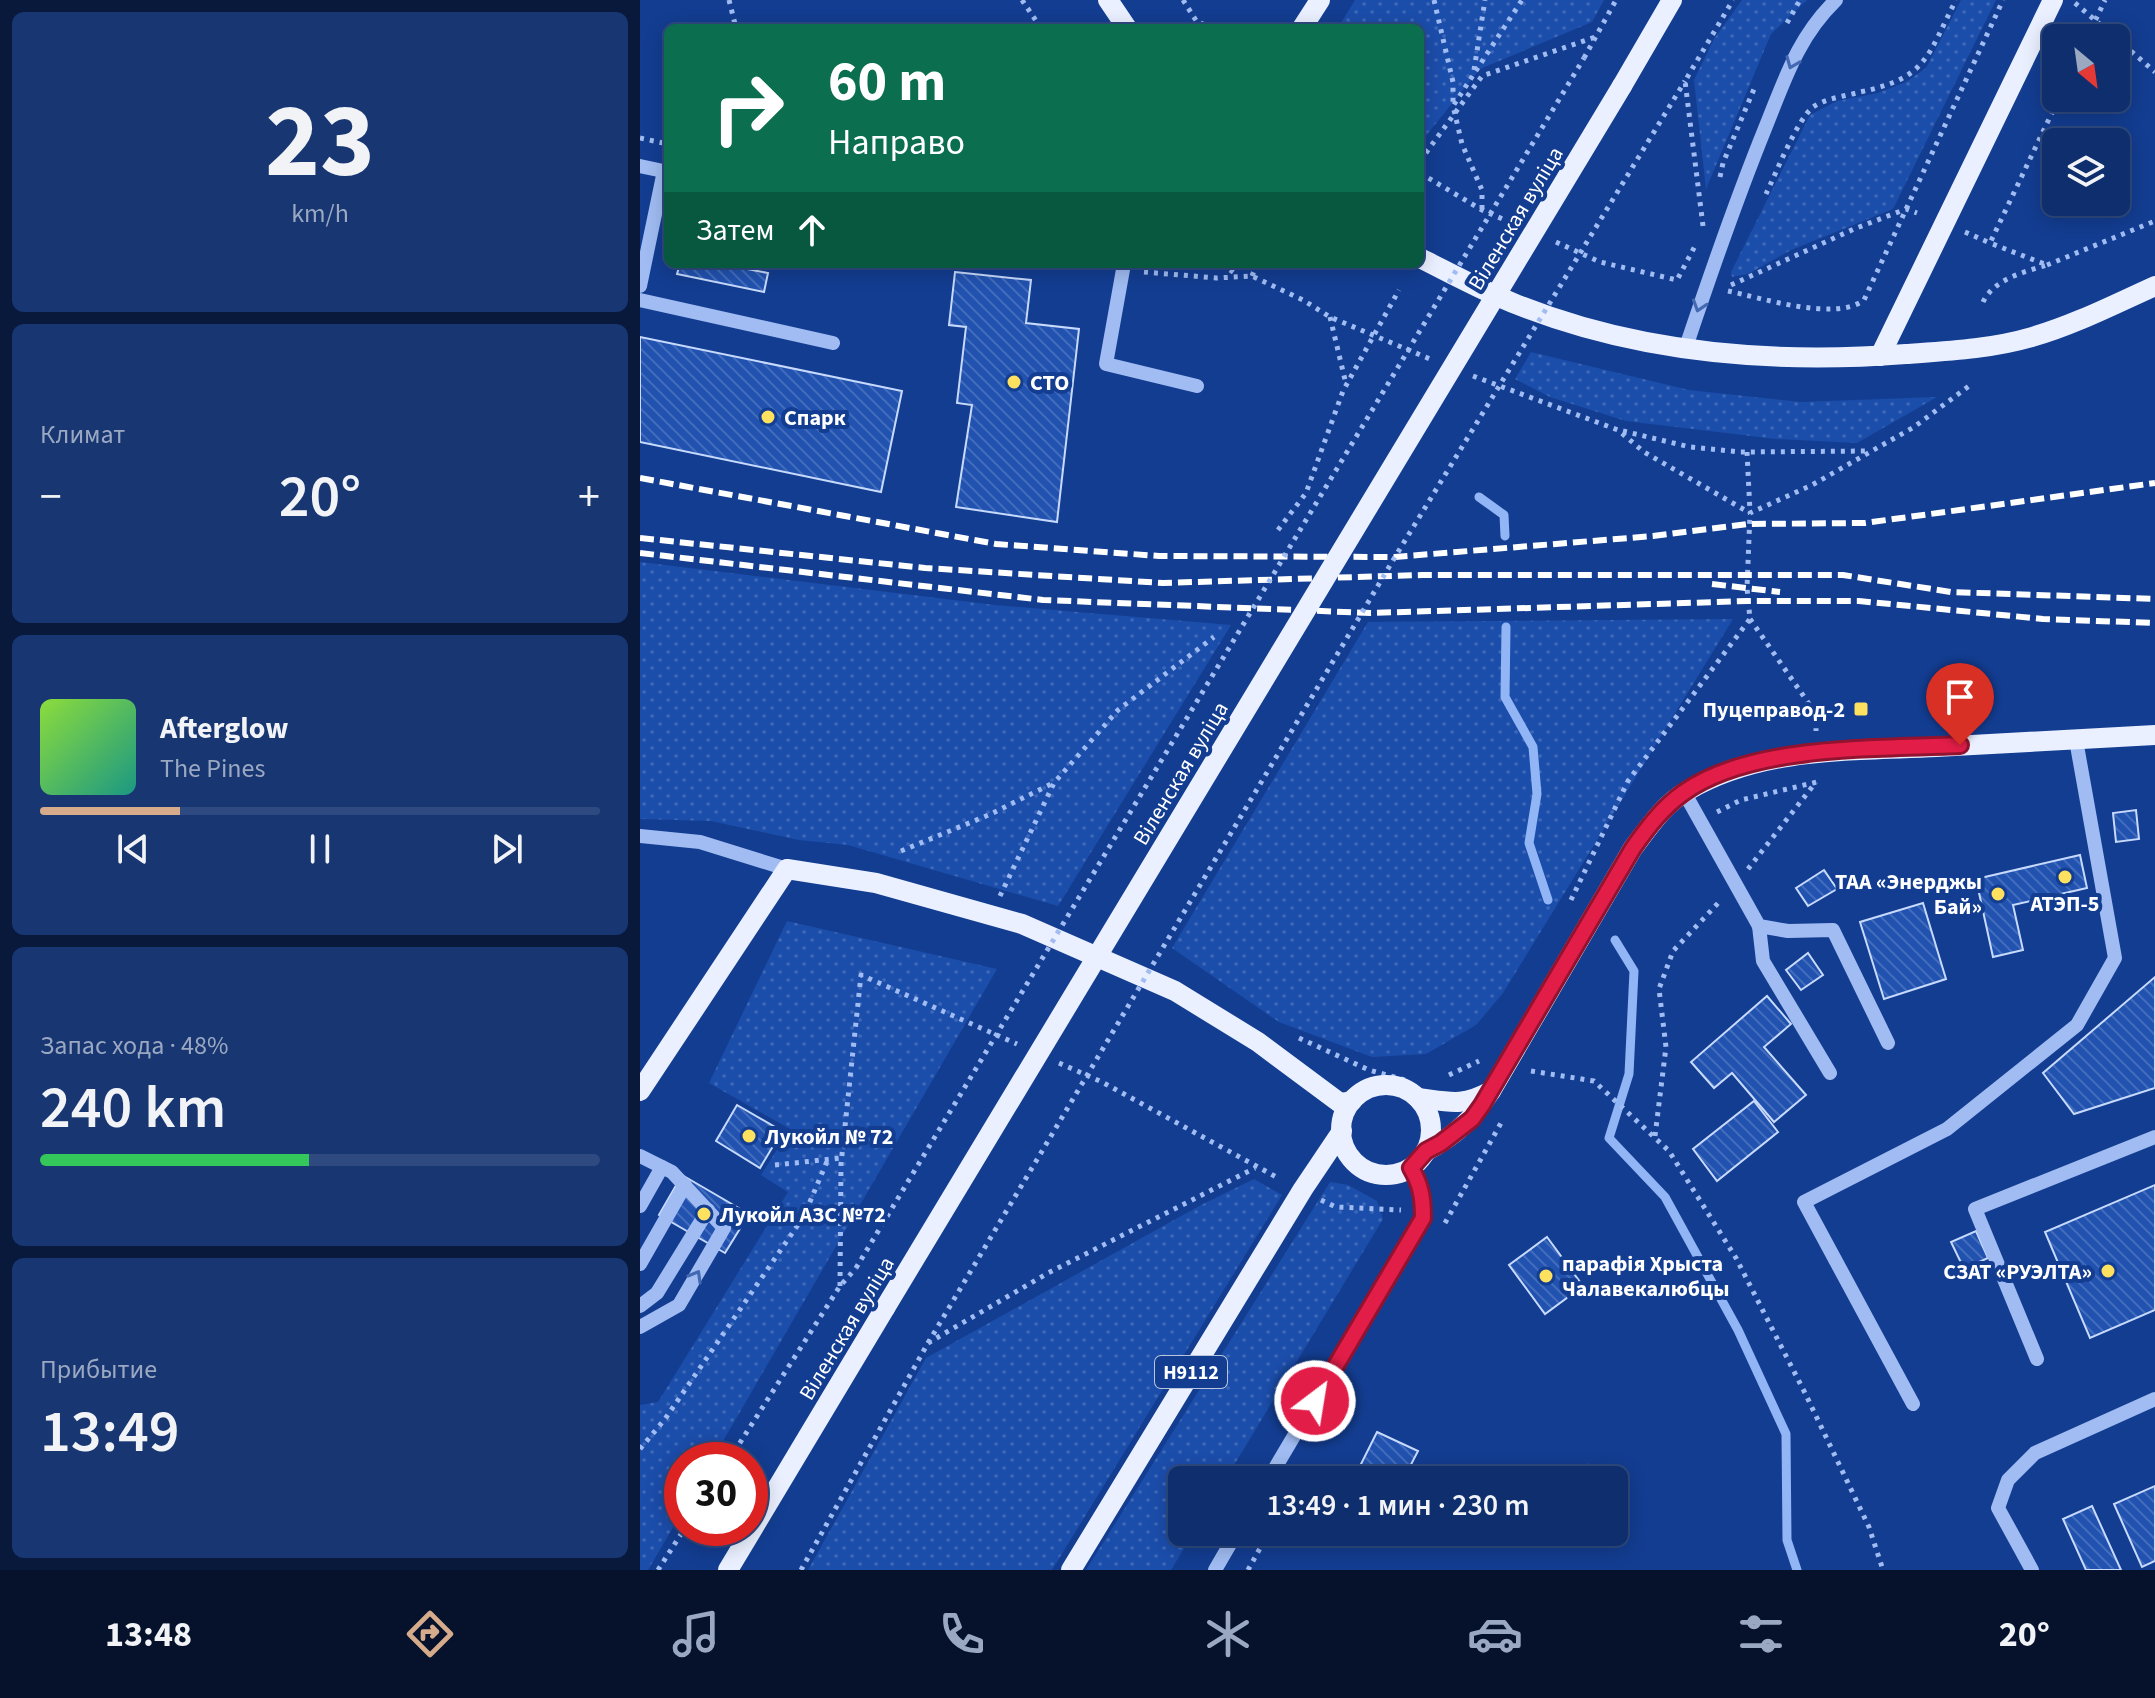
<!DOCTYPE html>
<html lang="ru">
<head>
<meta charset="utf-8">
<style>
  :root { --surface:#0e2e6d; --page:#173672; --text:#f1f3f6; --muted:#9ba8c2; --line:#2e4a80; --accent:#d6ab8b }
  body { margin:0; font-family:"Source Sans 3",sans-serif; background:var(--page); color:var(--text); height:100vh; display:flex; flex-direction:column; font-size:30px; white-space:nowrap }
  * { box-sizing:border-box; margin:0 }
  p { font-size:26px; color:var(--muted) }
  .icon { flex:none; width:44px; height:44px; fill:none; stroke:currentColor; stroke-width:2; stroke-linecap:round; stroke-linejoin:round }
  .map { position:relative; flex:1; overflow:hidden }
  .sheet { display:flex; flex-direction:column; gap:12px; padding:12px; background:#08193c; width:640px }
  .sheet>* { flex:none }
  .banner { position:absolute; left:24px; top:24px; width:760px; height:244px; border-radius:12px; box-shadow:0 4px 20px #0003,0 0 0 2px var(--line); background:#0b6e4f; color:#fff; overflow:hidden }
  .needle { width:52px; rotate:151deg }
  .fabs { position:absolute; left:1402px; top:24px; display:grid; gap:16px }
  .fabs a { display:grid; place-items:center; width:88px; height:88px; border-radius:12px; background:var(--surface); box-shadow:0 4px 20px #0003,0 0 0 2px var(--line); font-size:40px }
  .speed { position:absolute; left:24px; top:1442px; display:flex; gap:16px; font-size:40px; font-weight:700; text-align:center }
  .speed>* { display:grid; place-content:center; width:104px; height:104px; border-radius:50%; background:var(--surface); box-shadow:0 4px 20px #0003,0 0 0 2px var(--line); line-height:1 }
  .speed .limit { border:12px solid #d22; background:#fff; color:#111 }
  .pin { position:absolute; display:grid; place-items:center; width:68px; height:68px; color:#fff; margin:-82px -34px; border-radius:50% 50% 50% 0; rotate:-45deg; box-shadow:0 0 8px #0007 }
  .pin .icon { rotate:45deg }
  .me { position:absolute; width:88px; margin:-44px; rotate:31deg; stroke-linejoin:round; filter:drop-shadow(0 0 6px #0008) }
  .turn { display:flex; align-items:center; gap:28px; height:168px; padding:0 32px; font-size:36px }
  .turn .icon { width:104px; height:104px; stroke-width:2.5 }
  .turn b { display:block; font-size:56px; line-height:68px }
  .then { display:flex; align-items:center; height:76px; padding:0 32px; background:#0003; gap:16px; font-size:30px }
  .big { font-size:60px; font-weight:600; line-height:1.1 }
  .sheet .card { flex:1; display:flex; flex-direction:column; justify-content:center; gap:12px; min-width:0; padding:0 28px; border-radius:12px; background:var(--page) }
  .sheet .dial { align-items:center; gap:0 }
  .dial b { font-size:104px; line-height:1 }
  .song { display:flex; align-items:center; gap:24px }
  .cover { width:96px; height:96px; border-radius:12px; background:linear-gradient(135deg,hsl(90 70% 55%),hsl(170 70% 35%)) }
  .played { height:8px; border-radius:4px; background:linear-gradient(90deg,var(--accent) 25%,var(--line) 25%) }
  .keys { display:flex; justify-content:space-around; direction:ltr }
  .heat { display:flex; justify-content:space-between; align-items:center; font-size:44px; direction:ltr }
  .charge { height:12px; border-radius:6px; background:linear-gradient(90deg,#34c759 48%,var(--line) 0) }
  .trip { position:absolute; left:528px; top:1466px; width:460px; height:80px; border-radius:12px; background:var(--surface); box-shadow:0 4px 20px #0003,0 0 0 2px var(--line); font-weight:600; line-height:80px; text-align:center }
  .tab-bar { display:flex; height:128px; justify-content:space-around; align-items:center; background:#06122c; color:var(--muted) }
  .tab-bar .icon { width:56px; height:56px }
  .tab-bar .selected { color:var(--accent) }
  .tab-bar b { font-size:36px; color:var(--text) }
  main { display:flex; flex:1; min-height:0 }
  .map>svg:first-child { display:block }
  .grass { fill:url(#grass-dots) }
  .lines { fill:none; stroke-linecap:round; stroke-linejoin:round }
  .stream { stroke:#91b5f5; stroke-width:9 }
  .building { fill:url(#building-back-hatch); stroke:#c7dafc; stroke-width:2 }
  .path { stroke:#a0bcf2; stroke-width:5; stroke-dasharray:4 6; stroke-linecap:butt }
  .minor { stroke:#a0bcf2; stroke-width:14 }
  .major { stroke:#eaf0ff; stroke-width:20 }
  .rail { stroke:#fff; stroke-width:6; stroke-dasharray:14 6; stroke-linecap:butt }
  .path-bridge { stroke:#a0bcf2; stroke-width:5; stroke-dasharray:4 6; stroke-linecap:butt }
  .major-bridge { stroke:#eaf0ff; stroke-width:20 }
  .oneway { stroke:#4469b3 }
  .route-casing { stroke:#92132f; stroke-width:20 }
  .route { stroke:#e11d48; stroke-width:14 }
  .poi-dot { fill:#ffe160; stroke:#133d91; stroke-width:3 }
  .labels { text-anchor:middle; stroke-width:8; stroke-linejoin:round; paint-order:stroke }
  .shield { fill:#133d91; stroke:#b8c5de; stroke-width:2 }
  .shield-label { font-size:20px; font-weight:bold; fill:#fff }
  .street-label { font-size:22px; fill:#fff; stroke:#133d91 }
  .poi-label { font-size:22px; font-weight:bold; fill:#fff; stroke:#133d91; text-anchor:start }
</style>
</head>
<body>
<main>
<section class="sheet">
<div class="card dial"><b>23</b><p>km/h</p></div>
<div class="card"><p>Климат</p>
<div class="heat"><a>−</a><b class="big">20°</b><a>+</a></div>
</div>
<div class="card">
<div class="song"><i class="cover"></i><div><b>Afterglow</b><p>The Pines</p></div></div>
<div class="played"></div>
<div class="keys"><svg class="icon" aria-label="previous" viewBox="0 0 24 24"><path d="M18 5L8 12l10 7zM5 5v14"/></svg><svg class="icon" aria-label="pause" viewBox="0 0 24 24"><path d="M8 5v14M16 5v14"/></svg><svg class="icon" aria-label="next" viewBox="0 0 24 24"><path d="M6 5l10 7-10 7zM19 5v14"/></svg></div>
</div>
<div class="card"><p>Запас хода · 48%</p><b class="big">240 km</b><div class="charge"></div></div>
<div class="card"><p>Прибытие</p><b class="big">13:49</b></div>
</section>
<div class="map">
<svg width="1515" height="1570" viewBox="0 0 1515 1570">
  <defs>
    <pattern id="grass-dots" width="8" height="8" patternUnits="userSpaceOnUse" patternTransform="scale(2)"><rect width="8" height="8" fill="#1b4dab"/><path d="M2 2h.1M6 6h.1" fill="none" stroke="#3d68b8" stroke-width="1.8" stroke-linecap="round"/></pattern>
    <pattern id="building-back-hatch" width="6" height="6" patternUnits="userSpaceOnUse" patternTransform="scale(2)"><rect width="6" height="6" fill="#2152b0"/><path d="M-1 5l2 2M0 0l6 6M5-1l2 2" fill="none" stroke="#426cbc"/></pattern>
  </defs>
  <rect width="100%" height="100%" fill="#133d91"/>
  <g class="grass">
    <path d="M715 0H964L952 22 840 69 780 143V28H698Z"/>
    <path d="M1102 0H1167L1131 34 1066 189 1054 80 1074 39Z"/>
    <path d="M1321 0H1356L1253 209 1151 250 1108 274 1092 277 1091 272 1170 115 1197 101 1238 93 1266 82 1286 68Z"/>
    <path d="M891 352 1049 390 1160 402 1297 397 1217 443 1136 439 986 421 910 397 875 379Z"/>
    <path d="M0 562 355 605 591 625 418 906 208 845 159 840 71 821 0 819Z"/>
    <path d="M1093 619 863 993 836 1025 786 1054 732 1057 639 1022 532 948 728 622Z"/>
    <path d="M147 921 357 969 72 1460H42V1512L8 1570H0V1405L18 1402 148 1192 121 1175 150 1129 69 1083Z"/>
    <path d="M614 1179 642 1195 412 1570H168L286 1358 561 1205Z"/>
    <path d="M690 1182 708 1185 737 1201 743 1219 585 1480H542V1532H554L531 1570H446Z"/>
  </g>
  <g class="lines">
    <g class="stream">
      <path d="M839 497 864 515 865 536"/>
      <path d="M866 627 865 697 893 747 897 794 889 843 908 900"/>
      <path d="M975 940 994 971 989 1074 969 1138 1025 1197 1098 1330 1146 1434 1147 1540 1157 1570"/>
    </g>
  </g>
  <g class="building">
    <path d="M40 264H108L107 269 128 273 124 292 37 274Z"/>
    <path d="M315 272 391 280 386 323 439 329 417 522 316 507 332 405 317 403 326 327 309 325Z"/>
    <path d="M0 337 262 391 241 492 0 442Z"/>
    <path d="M1496 810 1499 839 1476 842 1473 813Z"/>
    <path d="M1440 855 1447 888 1373 905 1383 950 1353 957 1336 879Z"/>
    <path d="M1184 870 1197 889 1168 906 1156 888Z"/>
    <path d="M1283 903 1306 979 1244 999 1220 922Z"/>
    <path d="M1168 953 1183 975 1161 990 1146 970Z"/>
    <path d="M1515 977V1088L1434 1114 1403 1073Z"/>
    <path d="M1127 996 1151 1024 1124 1047 1166 1095 1134 1122 1092 1073 1074 1088 1051 1062Z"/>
    <path d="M1114 1101 1138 1132 1077 1181 1053 1149Z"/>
    <path d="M97 1105 142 1131 120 1168 76 1141Z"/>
    <path d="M42 1175 109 1214 85 1253 19 1215Z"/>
    <path d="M1515 1185V1310L1450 1338 1405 1232Z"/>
    <path d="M1336 1231 1348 1258 1324 1269 1311 1242Z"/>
    <path d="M907 1237 943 1286 905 1314 869 1265Z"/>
    <path d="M737 1432 778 1451 763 1480H734L717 1472Z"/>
    <path d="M948 1465 954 1480H909Z"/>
    <path d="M1515 1486V1561L1502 1567 1474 1504Z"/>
    <path d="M1452 1506 1481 1570H1446L1423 1519Z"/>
  </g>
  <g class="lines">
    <g class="path">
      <path d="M89 0 96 28"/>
      <path d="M382 0 401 28"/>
      <path d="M543 0 557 22 575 28"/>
      <path d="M794 0 813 82V105"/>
      <path d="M1435 3 1476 38"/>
      <path d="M1147 23 1160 0"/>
      <path d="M549 28 557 22"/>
      <path d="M1447 38 1465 0"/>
      <path d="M1476 38 1515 72"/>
      <path d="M944 58 976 0"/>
      <path d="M834 70 845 0"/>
      <path d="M0 138 28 144"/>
      <path d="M780 161 842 76 958 36"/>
      <path d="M780 173 842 210 874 224"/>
      <path d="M1080 177 1083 163 1114 89"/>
      <path d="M1126 194C1136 173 1157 120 1173 107 1186 98 1206 96 1220 92 1288 78 1287 56 1316 0"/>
      <path d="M842 209V190L822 144 813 106 882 0"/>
      <path d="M1063 226 1045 81 1093 0"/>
      <path d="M1325 232 1350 243"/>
      <path d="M916 242 960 262 1037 280 1055 246"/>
      <path d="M582 264 597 275"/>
      <path d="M1407 265 1515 221"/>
      <path d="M504 272 577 278 612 276 663 300 690 317 790 359"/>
      <path d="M612 276 617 264"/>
      <path d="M1091 285 1214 229 1266 209 1277 213"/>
      <path d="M1088 291C1122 298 1195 322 1224 300L1363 0"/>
      <path d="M1343 302C1354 279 1384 272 1407 265L1350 243 1419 98"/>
      <path d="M690 317 706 384"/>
      <path d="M833 376 978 430 1004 452 1110 513"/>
      <path d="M983 431 1050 447 1100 452 1230 451"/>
      <path d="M1107 452 1110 512"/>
      <path d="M638 530 666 493 703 391 759 290"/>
      <path d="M1110 619 1176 714V731"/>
      <path d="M1077 812 1101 800 1177 782V777"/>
      <path d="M261 851 351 814 413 783"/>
      <path d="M1108 869 1176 782"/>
      <path d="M360 896 414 783 478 710 574 637"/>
      <path d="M931 900 988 781 1110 619 1107 588 1110 513 1172 485 1274 427 1329 386"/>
      <path d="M659 1038 729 1070 765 1080"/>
      <path d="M419 1063 462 1082 640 1179"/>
      <path d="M891 1071 954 1081 1029 1151 1096 1258 1166 1395 1229 1527 1243 1570"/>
      <path d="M809 1075 839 1061"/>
      <path d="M1015 1136 1026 1047 1019 989 1033 951 1081 900"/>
      <path d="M135 1165 201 1158"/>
      <path d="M681 1200 696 1207 761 1210"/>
      <path d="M805 1223 861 1123"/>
      <path d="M200 1286 201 1164 221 975 377 1044"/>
      <path d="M0 1449 25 1419 164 1216 188 1159"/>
      <path d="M89 1460 200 1286 216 1268"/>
      <path d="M18 1570 45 1528"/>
      <path d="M161 1570 288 1343 408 1273 615 1168"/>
      <path d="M608 1570 629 1532"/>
    </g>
    <g class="minor">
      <path d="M0 166 28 172"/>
      <path d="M484 264 466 364 557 386"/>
      <path d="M0 286 24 171"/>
      <path d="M0 300 193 343"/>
      <path d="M1045 350C1070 275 1096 200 1126 126 1145 79 1158 37 1196 0"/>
      <path d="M1044 792 1119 926 1148 931 1193 930 1248 1043"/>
      <path d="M0 836 60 842 147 869"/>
      <path d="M1119 926 1123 961 1190 1073"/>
      <path d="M0 1156 32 1172 84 1228 39 1305 0 1327"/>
      <path d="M0 1206 22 1167"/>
      <path d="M0 1264 45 1185"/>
      <path d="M0 1306 17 1293 68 1210"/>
      <path d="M1397 1359 1335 1209 1515 1137"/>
      <path d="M1273 1404 1164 1202 1307 1129 1437 1025 1475 958 1436 740"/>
      <path d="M628 1480 783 1218 780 1182 771 1168"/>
      <path d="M575 1570 597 1532"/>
      <path d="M1392 1570 1358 1508 1368 1480 1395 1453 1515 1399"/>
    </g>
    <g class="major">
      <path d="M468 0 487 28"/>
      <path d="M662 28 680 0"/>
      <path d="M982 86 1032 0"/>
      <path d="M780 258C812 274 845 292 878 305 1001 354 1135 364 1266 354 1308 351 1351 349 1392 337 1434 325 1475 304 1515 286"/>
      <path d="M1240 356 1413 0"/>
      <circle cx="746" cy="1130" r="45"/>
      <path d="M0 1091 147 869 236 883 382 924 535 991 618 1042 700 1103 712 1101"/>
      <path d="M778 1098C810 1102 822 1107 851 1091"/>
      <path d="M786 1151C817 1135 832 1119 851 1091L993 848C1009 827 1024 804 1047 791 1122 747 1212 751 1296 747 1369 743 1442 739 1515 735"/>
      <path d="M88 1570 245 1308"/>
      <path d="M431 1570 663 1189 702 1131"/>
    </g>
    <g class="rail">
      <path d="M0 478 356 544 519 556 755 557 1013 536 1108 524 1225 523 1515 483"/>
      <path d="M0 538 285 568 523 583 782 575H1203L1311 592 1515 599"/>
      <path d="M0 553 403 600 731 613 1108 601H1219L1403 619 1515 623"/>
      <path d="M1072 584 1140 592"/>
    </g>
    <g class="path-bridge">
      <path d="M216 1268 944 58"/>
      <path d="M288 1343 755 557 1045 81"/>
    </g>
    <path class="major-bridge" d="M245 1308 982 86"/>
  </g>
  <defs><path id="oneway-chevron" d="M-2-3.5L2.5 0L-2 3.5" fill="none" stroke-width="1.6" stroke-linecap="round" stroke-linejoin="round" transform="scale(2)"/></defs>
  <g class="oneway">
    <use href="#oneway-chevron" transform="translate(1152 63) rotate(112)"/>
    <use href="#oneway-chevron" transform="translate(1059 306) rotate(108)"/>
    <use href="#oneway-chevron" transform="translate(56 1276) rotate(-60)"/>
  </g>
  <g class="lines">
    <g class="route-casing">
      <path id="route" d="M675 1401 783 1218C783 1198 781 1185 771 1168L786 1151 801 1143 832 1119 842 1105 993 848C1008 827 1022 808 1043 793 1111 744 1238 749 1320 745"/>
    </g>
    <use href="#route" class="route"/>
  </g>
  <g class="poi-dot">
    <circle cx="374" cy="382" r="8"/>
    <circle cx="128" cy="417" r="8"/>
    <rect x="1213" y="701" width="16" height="16" rx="4"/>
    <circle cx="1425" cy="877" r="8"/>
    <circle cx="1358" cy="894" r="8"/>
    <circle cx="109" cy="1136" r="8"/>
    <circle cx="64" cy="1214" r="8"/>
    <circle cx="1468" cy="1271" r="8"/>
    <circle cx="906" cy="1276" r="8"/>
  </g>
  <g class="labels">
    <rect class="shield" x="515" y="1356" width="72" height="32" rx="6"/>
    <g class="shield-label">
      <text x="551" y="1379">Н9112</text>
    </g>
    <g class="street-label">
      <text transform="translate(875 218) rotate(-59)" y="8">Віленская вуліца</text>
      <text transform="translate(540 773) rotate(-59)" y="8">Віленская вуліца</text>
      <text transform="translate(206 1328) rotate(-59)" y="8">Віленская вуліца</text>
    </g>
    <g class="poi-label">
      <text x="390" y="390">СТО</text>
      <text x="144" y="425">Спарк</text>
      <text x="1205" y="717" text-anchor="end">Пуцеправод-2</text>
      <text x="1342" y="889" text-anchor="end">ТАА «Энерджы<tspan x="1342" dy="25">Бай»</tspan></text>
      <text x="1425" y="911" text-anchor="middle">АТЭП-5</text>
      <text x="125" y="1144">Лукойл № 72</text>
      <text x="80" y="1222">Лукойл АЗС №72</text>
      <text x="922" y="1271">парафія Хрыста<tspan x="922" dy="25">Чалавекалюбцы</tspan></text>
      <text x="1452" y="1279" text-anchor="end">СЗАТ «РУЭЛТА»</text>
    </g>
  </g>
</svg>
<div class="fabs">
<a><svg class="needle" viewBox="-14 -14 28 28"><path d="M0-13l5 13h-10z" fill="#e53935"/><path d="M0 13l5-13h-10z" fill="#9ba8c2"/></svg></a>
<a><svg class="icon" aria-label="layers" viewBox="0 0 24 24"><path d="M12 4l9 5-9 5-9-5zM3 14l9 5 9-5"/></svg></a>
</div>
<div class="speed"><div class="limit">30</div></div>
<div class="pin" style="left:1320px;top:745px;background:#d93025"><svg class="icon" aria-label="arrive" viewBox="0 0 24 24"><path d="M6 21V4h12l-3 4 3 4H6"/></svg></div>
<svg class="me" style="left:675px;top:1401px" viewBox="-20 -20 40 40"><circle r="17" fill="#e11d48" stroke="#fff" stroke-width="3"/><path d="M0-11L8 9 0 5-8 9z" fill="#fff"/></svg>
<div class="trip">13:49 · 1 мин · 230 m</div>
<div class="banner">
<div class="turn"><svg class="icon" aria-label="right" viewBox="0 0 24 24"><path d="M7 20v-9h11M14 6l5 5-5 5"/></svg><div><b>60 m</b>Направо</div></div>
<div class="then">Затем<svg class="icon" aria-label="ahead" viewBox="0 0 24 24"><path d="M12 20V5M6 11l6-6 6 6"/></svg></div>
</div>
</div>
</main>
<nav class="tab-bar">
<b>13:48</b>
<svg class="icon selected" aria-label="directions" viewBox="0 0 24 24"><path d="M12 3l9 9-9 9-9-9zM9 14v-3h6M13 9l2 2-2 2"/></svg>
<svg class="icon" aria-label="music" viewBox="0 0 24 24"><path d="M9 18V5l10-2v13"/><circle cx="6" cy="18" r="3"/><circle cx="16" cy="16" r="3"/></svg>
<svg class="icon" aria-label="phone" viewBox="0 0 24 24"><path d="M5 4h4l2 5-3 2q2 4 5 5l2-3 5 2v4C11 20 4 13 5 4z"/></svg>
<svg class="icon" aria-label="climate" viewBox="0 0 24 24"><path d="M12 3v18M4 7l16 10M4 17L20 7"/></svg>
<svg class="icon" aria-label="car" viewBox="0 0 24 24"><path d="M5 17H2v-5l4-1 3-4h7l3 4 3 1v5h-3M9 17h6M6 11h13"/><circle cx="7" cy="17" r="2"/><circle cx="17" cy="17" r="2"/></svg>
<svg class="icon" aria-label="filters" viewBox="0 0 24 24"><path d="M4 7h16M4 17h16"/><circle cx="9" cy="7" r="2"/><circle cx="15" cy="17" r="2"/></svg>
<b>20°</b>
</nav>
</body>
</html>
